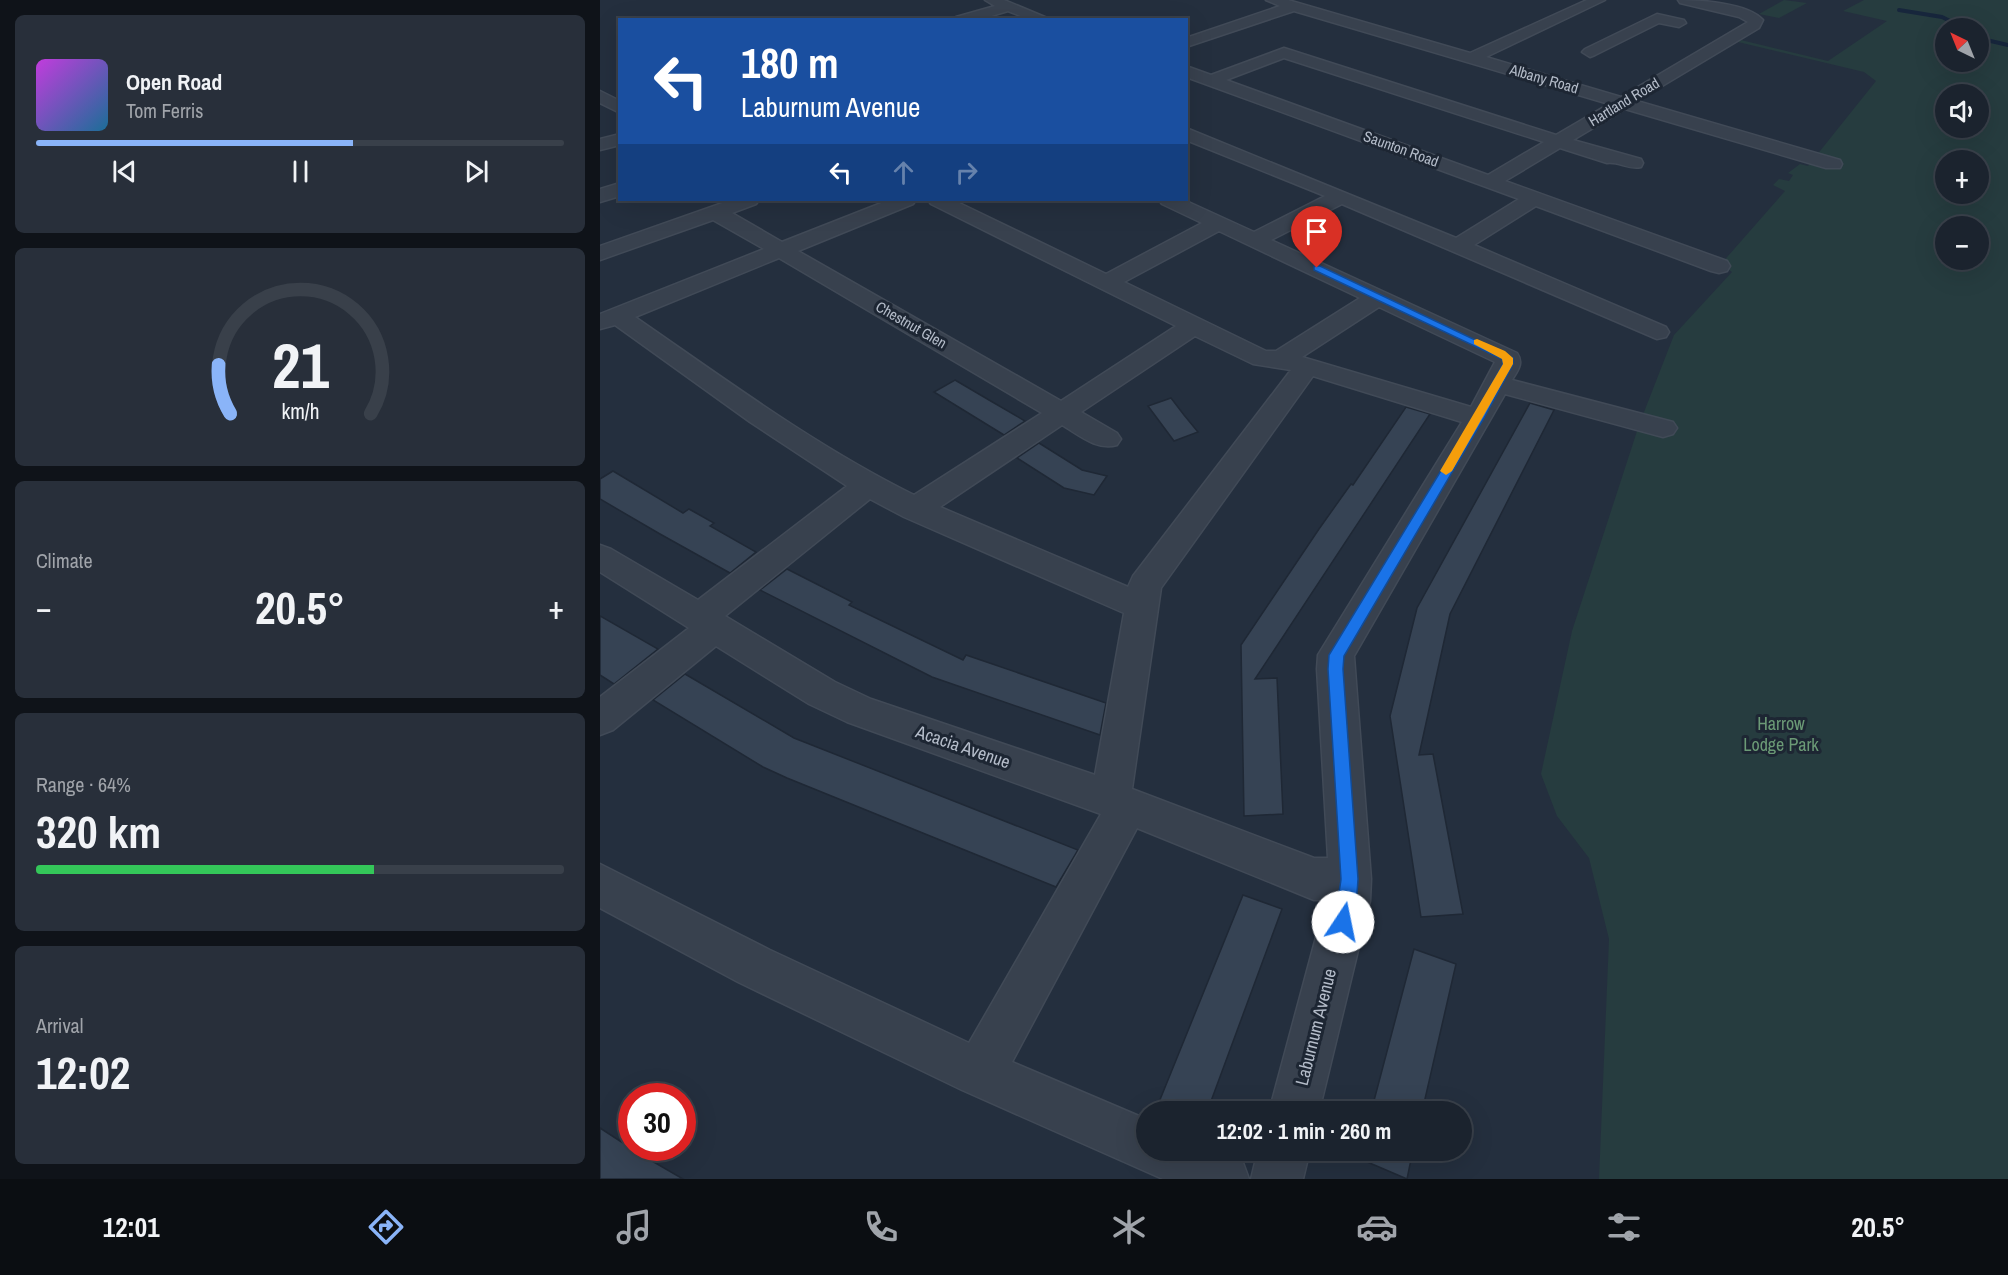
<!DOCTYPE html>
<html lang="en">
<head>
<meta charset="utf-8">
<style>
  :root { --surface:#1b232e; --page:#282f3a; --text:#f1f3f6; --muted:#a0a4aa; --line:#39404a; --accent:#8ab4f8 }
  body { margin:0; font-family:"Archivo Narrow",sans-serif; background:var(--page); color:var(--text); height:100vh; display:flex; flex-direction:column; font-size:22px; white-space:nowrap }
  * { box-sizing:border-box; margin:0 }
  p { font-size:20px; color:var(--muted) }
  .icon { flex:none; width:33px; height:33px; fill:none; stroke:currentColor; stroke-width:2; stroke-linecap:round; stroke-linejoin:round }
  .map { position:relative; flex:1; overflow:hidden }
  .drawer { display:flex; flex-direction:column; gap:15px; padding:15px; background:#0f1319; width:600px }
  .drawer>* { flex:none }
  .guide { position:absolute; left:18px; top:18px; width:570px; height:183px; border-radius:0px; box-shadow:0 6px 24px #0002,0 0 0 2px var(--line); background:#1a4fa0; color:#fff; overflow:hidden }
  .needle { width:39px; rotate:317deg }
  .tools { position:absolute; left:1335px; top:18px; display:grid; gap:12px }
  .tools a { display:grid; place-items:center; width:54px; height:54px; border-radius:50%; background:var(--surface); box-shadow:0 6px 24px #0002,0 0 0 2px var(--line); font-size:30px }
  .speed { position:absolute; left:18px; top:1083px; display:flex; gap:12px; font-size:30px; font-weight:700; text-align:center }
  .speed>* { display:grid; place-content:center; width:78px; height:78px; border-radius:50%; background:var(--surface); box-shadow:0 6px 24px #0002,0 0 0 2px var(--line); line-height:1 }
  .speed .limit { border:9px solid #d22; background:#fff; color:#111 }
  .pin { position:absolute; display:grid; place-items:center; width:51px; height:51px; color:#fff; margin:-62px -26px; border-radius:50% 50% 50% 0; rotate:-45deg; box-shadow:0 0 6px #0007 }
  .pin .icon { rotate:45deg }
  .me { position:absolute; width:66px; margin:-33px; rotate:11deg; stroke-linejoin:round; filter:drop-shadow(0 0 4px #0008) }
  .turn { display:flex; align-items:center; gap:21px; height:126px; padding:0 24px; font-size:27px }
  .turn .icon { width:78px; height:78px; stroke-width:2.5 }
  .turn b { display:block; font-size:42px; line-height:51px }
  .lanes { display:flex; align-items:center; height:57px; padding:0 24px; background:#0003; justify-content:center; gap:30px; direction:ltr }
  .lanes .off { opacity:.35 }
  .big { font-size:45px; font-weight:800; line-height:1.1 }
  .drawer .card { flex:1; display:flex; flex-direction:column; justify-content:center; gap:9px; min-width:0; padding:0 21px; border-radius:9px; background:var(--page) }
  .drawer .dial { align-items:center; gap:0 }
  .dial svg { height:156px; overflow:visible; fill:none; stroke:var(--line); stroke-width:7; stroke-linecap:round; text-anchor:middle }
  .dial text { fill:var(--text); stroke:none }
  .song { display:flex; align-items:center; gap:18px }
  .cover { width:72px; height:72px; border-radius:9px; background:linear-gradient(135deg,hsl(290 70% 55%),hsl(200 70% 35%)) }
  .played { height:6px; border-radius:3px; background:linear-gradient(90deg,var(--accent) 60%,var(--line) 60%) }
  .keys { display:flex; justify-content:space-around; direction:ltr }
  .heat { display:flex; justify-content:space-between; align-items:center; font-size:33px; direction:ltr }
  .charge { height:9px; border-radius:4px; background:linear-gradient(90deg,#34c759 64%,var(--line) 0) }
  .trip { position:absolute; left:536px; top:1101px; width:336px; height:60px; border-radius:30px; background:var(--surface); box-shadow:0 6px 24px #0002,0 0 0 2px var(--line); font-weight:800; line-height:60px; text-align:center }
  .tabs { display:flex; height:96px; justify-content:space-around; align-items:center; background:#0b0e12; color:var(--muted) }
  .tabs .icon { width:42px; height:42px }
  .tabs .selected { color:var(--accent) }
  .tabs b { font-size:27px; color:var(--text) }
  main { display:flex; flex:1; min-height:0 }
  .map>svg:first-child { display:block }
  .green { fill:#263c3f; fill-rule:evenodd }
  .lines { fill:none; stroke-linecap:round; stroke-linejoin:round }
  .stream { stroke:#17263c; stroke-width:4 }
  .building { fill:#364354; stroke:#1f2835; stroke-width:1.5 }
  .minor-casing { stroke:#414a57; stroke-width:3 }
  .minor { fill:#38414e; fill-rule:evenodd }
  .route { fill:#1a73e8; stroke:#114b97; stroke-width:1.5 }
  .slow { fill:#f59e0b }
  .labels { text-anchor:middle; stroke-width:6; stroke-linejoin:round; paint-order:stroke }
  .far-street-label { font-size:15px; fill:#b4bcc9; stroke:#1d2633 }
  .park-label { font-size:18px; fill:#6b9a76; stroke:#1d2633 }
  .street-label { font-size:18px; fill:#b4bcc9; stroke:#1d2633 }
</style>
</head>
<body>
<main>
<section class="drawer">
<div class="card">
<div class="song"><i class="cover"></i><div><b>Open Road</b><p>Tom Ferris</p></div></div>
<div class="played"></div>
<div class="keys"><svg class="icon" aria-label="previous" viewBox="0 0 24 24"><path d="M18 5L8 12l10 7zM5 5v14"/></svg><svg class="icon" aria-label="pause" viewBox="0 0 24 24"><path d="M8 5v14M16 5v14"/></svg><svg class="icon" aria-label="next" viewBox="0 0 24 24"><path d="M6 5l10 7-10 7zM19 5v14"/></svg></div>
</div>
<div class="card dial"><svg viewBox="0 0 100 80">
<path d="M14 69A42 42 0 1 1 86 69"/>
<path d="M14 69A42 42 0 0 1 8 44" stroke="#8ab4f8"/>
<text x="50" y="56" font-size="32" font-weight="700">21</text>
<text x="50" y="72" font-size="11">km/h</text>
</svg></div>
<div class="card"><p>Climate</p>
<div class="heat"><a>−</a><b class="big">20.5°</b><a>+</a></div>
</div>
<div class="card"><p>Range · 64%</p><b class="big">320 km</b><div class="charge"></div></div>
<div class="card"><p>Arrival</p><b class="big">12:02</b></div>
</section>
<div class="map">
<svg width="1408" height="1179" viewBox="0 0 1408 1179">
  <rect width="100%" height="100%" fill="#242f3e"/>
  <g class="green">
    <path d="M1184 0 1207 3 1179 18 1159 14Z"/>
    <path d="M1264 0H1408V1179H999L1009 939 989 858 957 816 941 774 972 631 1039 425 1074 335 1132 272 1121 264 1185 191 1173 185 1179 179 1189 181 1193 175 1188 173 1200 164 1208 166 1276 81 1264 72 1138 42 1141 40 1228 61 1287 21 1243 11ZM1346 28H1378V62H1346ZM1346 94H1378V128H1346ZM1346 160H1378V194H1346ZM1346 226H1378V260H1346Z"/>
  </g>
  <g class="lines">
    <g class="stream">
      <path d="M1299 10 1342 17 1364 28"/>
      <path d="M1378 38 1408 45"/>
    </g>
  </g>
  <g class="building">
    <path d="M355 380 389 400 425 421 404 435 334 392Z"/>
    <path d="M571 398 584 415 598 432 574 441 548 406Z"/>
    <path d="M930 403 954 410 850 614 819 755 833 754 863 914 821 917 790 716 817 608Z"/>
    <path d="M806 407 830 414 655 679 677 678 683 814 644 816 641 645 719 529 751 484 753 485Z"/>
    <path d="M439 443 482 470 507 476 494 495 464 488 417 458Z"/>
    <path d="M13 471 83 513 89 509 114 523 110 526 156 552 130 573 60 534 0 499V479Z"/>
    <path d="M187 569 252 602 249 605 363 660 366 655 506 703 500 735 332 677 160 590Z"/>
    <path d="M0 616 58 649 14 684 0 675Z"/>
    <path d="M85 674 194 738 478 850 456 887 187 778 163 767 53 700Z"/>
    <path d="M643 895 682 909 607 1112H555Z"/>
    <path d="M814 949 856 964 822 1112H771Z"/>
    <path d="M0 1128 40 1154 83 1179H0Z"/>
    <path d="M760 1150H813L807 1179 758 1158Z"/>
  </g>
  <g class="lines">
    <g class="minor-casing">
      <g id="minor">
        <path d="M385 0H404L452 20H431L408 11 378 20H354L356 17 395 6Z"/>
        <path d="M666 0H688L870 53 987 0H1005L886 57 1021 97 1148 22 1139 17 1080 3 1078 0C1100 0 1148 3 1163 20L1159 28 1037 101 1240 160 1242 164 1240 168H1226L1025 109 973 140 1041 159 1043 163 1041 167C1028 170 1019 161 1007 163L960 148 905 181 1127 261 1130 266 1127 271 1119 273 1111 271 936 206 874 245 1066 327 1069 332 1066 337 1057 339 742 204 671 240 917 353C924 363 918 370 912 380L1073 422 1077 428 1073 434 1063 437 905 394 754 656 771 879 770 901 719 1112H669L726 900H714L537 828 412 1062 546 1119V1150H619L642 1160 649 1179H563L362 1090 138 982 0 908V864L170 950 369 1043 501 814 247 722 209 704 116 646 13 730 0 735V697L89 628 0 572V545L11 549 98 600 247 486 150 422 15 325 0 329V314L164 249 113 220 0 260V246L131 200H159L156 204 132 213 182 242 289 200H316L313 204 198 251 461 401 576 326 331 204 328 200H353L506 274 602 223 562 204 559 200H584L654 232 725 196 586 140V128L856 238 919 199 586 77V66L611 75 684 48 956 135 1009 104 694 11 586 47V38L680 6ZM684 58 944 142 888 175 626 80ZM619 231 760 298 676 351H666L524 282ZM179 258 442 413 314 495C215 446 125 379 35 317ZM779 307 895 362 871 407 702 357ZM595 336 653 364 691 370 533 576 528 587 340 507 462 425C479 435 497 451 517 445L521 439 517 433 481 412ZM713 376 862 422 718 655 717 669 728 858H714L532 789 561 588ZM270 499 304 517 524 613 495 775 271 699 235 682 125 616Z"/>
        <path d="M1057 14 1084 20 1086 23 1079 27 1059 23 995 55 990 57 982 52 985 49Z"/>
        <path d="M0 91 20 101V113L0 103Z"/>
        <path d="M20 134V145L0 150V139Z"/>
        <path d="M20 183V196L0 202V189Z"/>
        <path d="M658 1150H710L703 1179H651Z"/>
      </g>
    </g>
    <use href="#minor" class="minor"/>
  </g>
  <path class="route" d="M714 266H720L913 358V364L884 418 744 656 743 669 758 879C757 896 756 912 749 928L743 931 736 928C732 918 740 892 741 879L728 669 729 655 873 418 903 364 902 359 714 270Z"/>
  <path class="slow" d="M877 339 905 351 913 358V364L852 471 846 475 840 471 903 364 902 359 874 344V340Z"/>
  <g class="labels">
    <g class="far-street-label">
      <text transform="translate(944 79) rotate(16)" y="5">Albany Road</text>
      <text transform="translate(1024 102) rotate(-31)" y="5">Hartland Road</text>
      <text transform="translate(801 149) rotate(20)" y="5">Saunton Road</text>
      <text transform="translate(311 325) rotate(30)" y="5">Chestnut Glen</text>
    </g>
    <g class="park-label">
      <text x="1181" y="730">Harrow<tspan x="1181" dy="21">Lodge Park</tspan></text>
    </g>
    <g class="street-label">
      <text transform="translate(363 747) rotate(19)" y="6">Acacia Avenue</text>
      <text transform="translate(716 1027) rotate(-76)" y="6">Laburnum Avenue</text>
    </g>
  </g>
</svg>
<div class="tools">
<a><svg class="needle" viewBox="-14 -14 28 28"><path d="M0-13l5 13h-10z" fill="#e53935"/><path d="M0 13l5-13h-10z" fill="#a0a4aa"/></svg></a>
<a><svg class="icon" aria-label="sound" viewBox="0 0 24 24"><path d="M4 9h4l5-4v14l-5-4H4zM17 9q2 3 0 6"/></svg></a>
<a>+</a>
<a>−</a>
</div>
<div class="speed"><div class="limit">30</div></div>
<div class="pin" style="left:717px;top:268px;background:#d93025"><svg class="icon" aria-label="arrive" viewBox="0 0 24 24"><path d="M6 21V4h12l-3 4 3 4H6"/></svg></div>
<svg class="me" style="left:743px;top:922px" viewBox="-20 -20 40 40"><circle r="19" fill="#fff"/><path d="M0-13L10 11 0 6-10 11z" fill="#1a73e8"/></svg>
<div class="trip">12:02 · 1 min · 260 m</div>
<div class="guide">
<div class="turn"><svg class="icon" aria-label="left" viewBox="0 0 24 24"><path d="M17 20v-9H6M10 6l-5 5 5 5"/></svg><div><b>180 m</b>Laburnum Avenue</div></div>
<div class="lanes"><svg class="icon" aria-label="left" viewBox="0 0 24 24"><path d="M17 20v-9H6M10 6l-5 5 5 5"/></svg><svg class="icon off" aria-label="ahead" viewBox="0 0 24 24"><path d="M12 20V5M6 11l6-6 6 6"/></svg><svg class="icon off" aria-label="right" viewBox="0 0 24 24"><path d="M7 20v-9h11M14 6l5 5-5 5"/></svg></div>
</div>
</div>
</main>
<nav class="tabs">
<b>12:01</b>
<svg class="icon selected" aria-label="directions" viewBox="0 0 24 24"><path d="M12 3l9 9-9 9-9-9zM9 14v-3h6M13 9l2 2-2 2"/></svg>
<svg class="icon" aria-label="music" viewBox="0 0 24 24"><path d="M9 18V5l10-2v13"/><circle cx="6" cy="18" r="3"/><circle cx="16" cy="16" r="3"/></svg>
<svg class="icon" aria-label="phone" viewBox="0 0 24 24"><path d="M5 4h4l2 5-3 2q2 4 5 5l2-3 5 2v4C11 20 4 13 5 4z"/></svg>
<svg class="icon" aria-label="climate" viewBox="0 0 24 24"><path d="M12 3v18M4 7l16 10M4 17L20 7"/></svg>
<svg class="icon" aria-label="car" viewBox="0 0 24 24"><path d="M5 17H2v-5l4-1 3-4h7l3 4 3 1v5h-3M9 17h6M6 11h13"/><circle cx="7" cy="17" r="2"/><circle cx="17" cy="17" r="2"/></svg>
<svg class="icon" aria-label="filters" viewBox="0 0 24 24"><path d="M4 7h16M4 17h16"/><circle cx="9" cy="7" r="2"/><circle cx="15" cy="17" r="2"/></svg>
<b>20.5°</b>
</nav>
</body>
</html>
